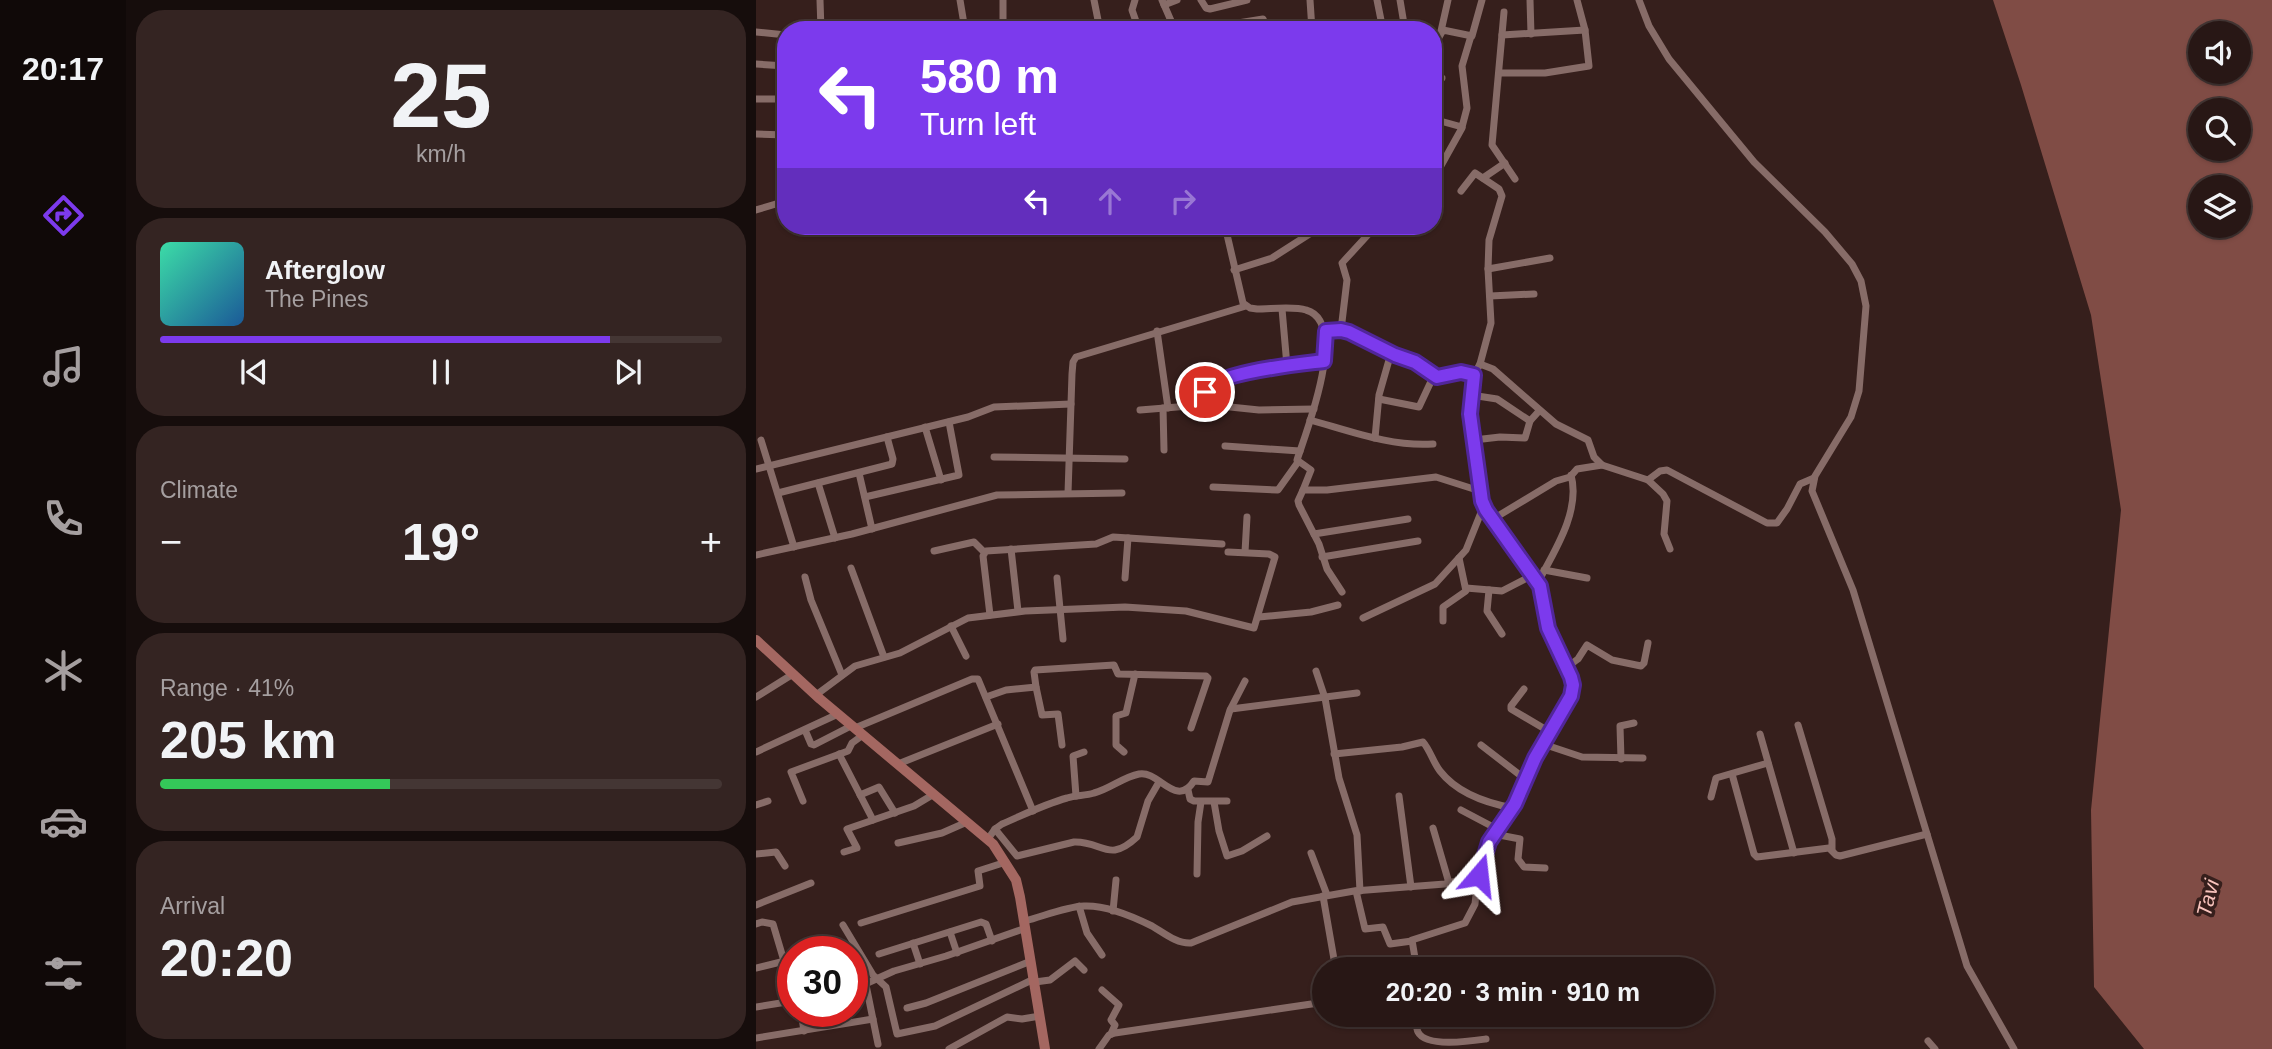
<!DOCTYPE html>
<html lang="en">
<head>
<meta charset="utf-8">
<style>
  :root { --surface:#281715; --page:#342422; --text:#f1f3f6; --muted:#a59fa0; --line:#443634; --accent:#7c3aed }
  body { margin:0; font-family:Arial,sans-serif; background:var(--page); color:var(--text); height:100vh; display:flex; flex-direction:column; font-size:26px; white-space:nowrap }
  * { box-sizing:border-box; margin:0 }
  p { font-size:23px; color:var(--muted) }
  .icon { flex:none; width:38px; height:38px; fill:none; stroke:currentColor; stroke-width:2; stroke-linecap:round; stroke-linejoin:round }
  .map { position:relative; flex:1; overflow:hidden }
  .drawer { display:flex; flex-direction:column; gap:10px; padding:10px; background:#160d0c; width:630px }
  .drawer>* { flex:none }
  .top-card { position:absolute; left:21px; top:21px; width:665px; height:214px; border-radius:28px; box-shadow:0 2px 5px #0004,0 0 0 2px var(--line); background:#7c3aed; color:#fff; overflow:hidden }
  .buttons { position:absolute; left:1432px; top:21px; display:grid; gap:14px }
  .buttons a { display:grid; place-items:center; width:63px; height:63px; border-radius:50%; background:var(--surface); box-shadow:0 2px 5px #0004,0 0 0 2px var(--line); font-size:35px }
  .speed { position:absolute; left:21px; top:936px; display:flex; gap:14px; font-size:35px; font-weight:700; text-align:center }
  .speed>* { display:grid; place-content:center; width:91px; height:91px; border-radius:50%; background:var(--surface); box-shadow:0 2px 5px #0004,0 0 0 2px var(--line); line-height:1 }
  .speed .limit { border:10px solid #d22; background:#fff; color:#111 }
  .pin { position:absolute; display:grid; place-items:center; width:60px; height:60px; color:#fff; margin:-30px; border:4px solid #fff; border-radius:50%; box-shadow:0 2px 7px #0007 }
  .me { position:absolute; width:77px; margin:-38px; rotate:17deg; stroke-linejoin:round; filter:drop-shadow(0 0 5px #0008) }
  .turn { display:flex; align-items:center; gap:24px; height:147px; padding:0 28px; font-size:32px }
  .turn .icon { width:91px; height:91px; stroke-width:2.5 }
  .turn b { display:block; font-size:49px; line-height:60px }
  .lanes { display:flex; align-items:center; height:66px; padding:0 28px; background:#0003; justify-content:center; gap:35px; direction:ltr }
  .lanes .off { opacity:.35 }
  .big { font-size:52px; font-weight:600; line-height:1.1 }
  .drawer .card { flex:1; display:flex; flex-direction:column; justify-content:center; gap:10px; min-width:0; padding:0 24px; border-radius:28px; background:var(--page) }
  .drawer .dial { align-items:center; gap:0 }
  .dial b { font-size:91px; line-height:1 }
  .song { display:flex; align-items:center; gap:21px }
  .cover { width:84px; height:84px; border-radius:10px; background:linear-gradient(135deg,hsl(160 70% 55%),hsl(210 70% 35%)) }
  .played { height:7px; border-radius:4px; background:linear-gradient(90deg,var(--accent) 80%,var(--line) 80%) }
  .keys { display:flex; justify-content:space-around; direction:ltr }
  .heat { display:flex; justify-content:space-between; align-items:center; font-size:38px; direction:ltr }
  .charge { height:10px; border-radius:5px; background:linear-gradient(90deg,#34c759 41%,var(--line) 0) }
  .trip { position:absolute; left:556px; top:957px; width:402px; height:70px; border-radius:35px; background:var(--surface); box-shadow:0 2px 5px #0004,0 0 0 2px var(--line); font-weight:600; line-height:70px; text-align:center }
  main { display:flex; flex:1; min-height:0 }
  .tab-bar { display:flex; flex-direction:column; width:126px; justify-content:space-around; align-items:center; background:#100908; color:var(--muted) }
  .tab-bar .icon { width:49px; height:49px }
  .tab-bar .active { color:var(--accent) }
  .tab-bar b { font-size:32px; color:var(--text) }
  .map>svg:first-child { display:block }
  .water { fill:#804c45; fill-rule:evenodd }
  .lines { fill:none; stroke-linecap:round; stroke-linejoin:round }
  .street { stroke:#876c68; stroke-width:7 }
  .secondary { stroke:#a46761; stroke-width:10 }
  .route-casing { stroke:#51269a; stroke-width:18 }
  .route { stroke:#7c3aed; stroke-width:12 }
  .labels { text-anchor:middle; stroke-width:7; stroke-linejoin:round; paint-order:stroke }
  .water-label { font-size:21px; font-style:italic; fill:#f8c3bc; stroke:#361f1c }
</style>
</head>
<body>
<main>
<nav class="tab-bar">
<b>20:17</b>
<svg class="icon active" aria-label="directions" viewBox="0 0 24 24"><path d="M12 3l9 9-9 9-9-9zM9 14v-3h6M13 9l2 2-2 2"/></svg>
<svg class="icon" aria-label="music" viewBox="0 0 24 24"><path d="M9 18V5l10-2v13"/><circle cx="6" cy="18" r="3"/><circle cx="16" cy="16" r="3"/></svg>
<svg class="icon" aria-label="phone" viewBox="0 0 24 24"><path d="M5 4h4l2 5-3 2q2 4 5 5l2-3 5 2v4C11 20 4 13 5 4z"/></svg>
<svg class="icon" aria-label="climate" viewBox="0 0 24 24"><path d="M12 3v18M4 7l16 10M4 17L20 7"/></svg>
<svg class="icon" aria-label="car" viewBox="0 0 24 24"><path d="M5 17H2v-5l4-1 3-4h7l3 4 3 1v5h-3M9 17h6M6 11h13"/><circle cx="7" cy="17" r="2"/><circle cx="17" cy="17" r="2"/></svg>
<svg class="icon" aria-label="filters" viewBox="0 0 24 24"><path d="M4 7h16M4 17h16"/><circle cx="9" cy="7" r="2"/><circle cx="15" cy="17" r="2"/></svg>
</nav>
<section class="drawer">
<div class="card dial"><b>25</b><p>km/h</p></div>
<div class="card">
<div class="song"><i class="cover"></i><div><b>Afterglow</b><p>The Pines</p></div></div>
<div class="played"></div>
<div class="keys"><svg class="icon" aria-label="previous" viewBox="0 0 24 24"><path d="M18 5L8 12l10 7zM5 5v14"/></svg><svg class="icon" aria-label="pause" viewBox="0 0 24 24"><path d="M8 5v14M16 5v14"/></svg><svg class="icon" aria-label="next" viewBox="0 0 24 24"><path d="M6 5l10 7-10 7zM19 5v14"/></svg></div>
</div>
<div class="card"><p>Climate</p>
<div class="heat"><a>−</a><b class="big">19°</b><a>+</a></div>
</div>
<div class="card"><p>Range · 41%</p><b class="big">205 km</b><div class="charge"></div></div>
<div class="card"><p>Arrival</p><b class="big">20:20</b></div>
</section>
<div class="map">
<svg width="1516" height="1049" viewBox="0 0 1516 1049">
  <rect width="100%" height="100%" fill="#361f1c"/>
  <path class="water" d="M1237 0H1516V1049H1388L1338 987 1335 810 1365 510 1335 315 1265 85ZM1444 33H1482V72H1444ZM1444 110H1482V149H1444ZM1444 187H1482V226H1444Z"/>
  <g class="lines">
    <g class="street">
      <path d="M64 0 65 30"/>
      <path d="M204 0 209 30"/>
      <path d="M247 0V30"/>
      <path d="M338 0 344 30"/>
      <path d="M379 0 376 10 383 30"/>
      <path d="M406 0 419 30"/>
      <path d="M445 0 450 8 454 9 491 0"/>
      <path d="M554 0 556 30"/>
      <path d="M621 0 627 30"/>
      <path d="M644 0 649 30"/>
      <path d="M774 0 775 34"/>
      <path d="M883 0 893 26 913 59 998 162 1069 232 1096 264 1105 281 1110 306 1103 391 1095 417 1059 476 1056 491 1097 590 1211 966 1258 1049"/>
      <path d="M408 5 421 0"/>
      <path d="M748 12 736 145 759 179"/>
      <path d="M457 27 507 19 512 30"/>
      <path d="M137 30 208 23"/>
      <path d="M685 31 692 0"/>
      <path d="M0 32 30 35"/>
      <path d="M746 35 829 30"/>
      <path d="M677 48 687 30 716 36 726 0"/>
      <path d="M0 64 30 66"/>
      <path d="M744 73H789L833 66 829 30 821 0"/>
      <path d="M677 77 686 78"/>
      <path d="M0 99H30"/>
      <path d="M677 119 706 127 711 108 706 66 715 36"/>
      <path d="M0 134 30 135"/>
      <path d="M727 178 749 163"/>
      <path d="M677 180 706 128"/>
      <path d="M705 191 719 173 743 189 746 196 733 240 732 269 735 323 724 364"/>
      <path d="M0 210 30 201"/>
      <path d="M469 226 487 303 494 308 501 309C515 309 538 306 550 310 594 322 550 432 541 460L555 470 547 490"/>
      <path d="M732 269 794 258"/>
      <path d="M478 270 516 258 555 233"/>
      <path d="M734 296 778 294"/>
      <path d="M526 309 531 366"/>
      <path d="M585 330 591 280 586 263 620 226"/>
      <path d="M401 331 412 408"/>
      <path d="M570 331 585 330 593 332 639 354 659 362 681 377 705 372 718 375"/>
      <path d="M715 395 741 399 774 421"/>
      <path d="M623 399 663 407 678 375"/>
      <path d="M474 407 503 410 558 409"/>
      <path d="M407 408 408 450"/>
      <path d="M384 410 446 405 449 402 450 389 454 385 501 370 568 361"/>
      <path d="M554 420C594 431 636 447 677 444"/>
      <path d="M169 427 185 480"/>
      <path d="M619 438 623 395 635 353"/>
      <path d="M5 440 38 547"/>
      <path d="M718 440 744 437 769 438 774 421 783 411"/>
      <path d="M469 446 544 451"/>
      <path d="M238 457 369 459"/>
      <path d="M0 469 212 417 238 407 315 404"/>
      <path d="M103 473 116 529"/>
      <path d="M892 480 907 494 911 501 908 534 914 549"/>
      <path d="M62 483 79 538"/>
      <path d="M457 487 522 490 542 462"/>
      <path d="M22 493 136 464 137 459 131 437"/>
      <path d="M312 493 316 374 317 362 320 357 490 306"/>
      <path d="M109 497 203 475 193 422"/>
      <path d="M737 519 800 481 814 477 821 469 846 465"/>
      <path d="M558 534 652 519"/>
      <path d="M255 549 262 611"/>
      <path d="M178 551 218 542 228 552"/>
      <path d="M489 552 491 517"/>
      <path d="M0 555 96 534 241 495 366 493"/>
      <path d="M566 557 662 541"/>
      <path d="M95 568 128 657"/>
      <path d="M788 570 831 578"/>
      <path d="M49 577 55 600 86 675"/>
      <path d="M301 578 307 639"/>
      <path d="M369 578 372 538"/>
      <path d="M782 582C798 552 825 511 815 475"/>
      <path d="M710 588 746 591 777 575"/>
      <path d="M733 590 731 611 746 634"/>
      <path d="M586 592 571 569 563 544 543 505 542 501 547 490H571L680 477 724 491"/>
      <path d="M234 615 227 556 230 551 340 544 357 537 466 544"/>
      <path d="M503 617 555 612 582 605"/>
      <path d="M607 618 679 584 710 550 728 505"/>
      <path d="M687 621V607L710 591 703 558"/>
      <path d="M195 626 210 656"/>
      <path d="M811 667 822 659 831 645 856 660 885 666 888 663 892 643"/>
      <path d="M560 671 569 698 583 778 601 835 604 891"/>
      <path d="M280 687 286 715 302 714 306 745"/>
      <path d="M768 689 755 706V709L794 732"/>
      <path d="M60 695 99 666 144 653 212 618 269 611 369 607 430 611 498 628 519 557 513 554 472 552"/>
      <path d="M0 697 37 674"/>
      <path d="M230 697 250 690 280 687 278 672 279 670 358 665 362 674 450 676 452 678 435 728"/>
      <path d="M475 709 601 693"/>
      <path d="M1042 725 1076 839V849"/>
      <path d="M99 728 216 679H222L277 811"/>
      <path d="M49 730 55 744 58 745 95 726"/>
      <path d="M1004 734 1038 853"/>
      <path d="M787 744 826 757 887 758"/>
      <path d="M725 745 769 779"/>
      <path d="M0 752 82 714"/>
      <path d="M368 752 360 745V716L370 713 379 674"/>
      <path d="M83 754 117 820"/>
      <path d="M578 754 646 747 667 742C674 750 677 762 684 771 701 793 730 803 757 808"/>
      <path d="M865 759 864 726 878 723"/>
      <path d="M142 764 242 724"/>
      <path d="M976 774 998 854 1001 857 1073 848 1080 855 1084 856 1171 834"/>
      <path d="M432 790 434 799 438 801H471"/>
      <path d="M104 795 123 787 139 813"/>
      <path d="M320 796 317 756 328 752"/>
      <path d="M643 796 655 887"/>
      <path d="M955 797 960 778 1012 763"/>
      <path d="M47 801 35 772 92 751 96 743 107 735"/>
      <path d="M458 802 463 831 471 856 486 851 511 836"/>
      <path d="M0 805 12 801"/>
      <path d="M705 810 741 829"/>
      <path d="M677 828 693 883"/>
      <path d="M239 829 261 856 318 842C347 841 352 864 381 837L392 801 403 782"/>
      <path d="M738 834 764 839 762 859 768 867 789 868"/>
      <path d="M232 839 239 829 246 824C267 815 289 804 311 798 320 795 329 796 338 793 354 789 367 777 383 774 403 770 420 809 438 781L452 782 474 710 489 681"/>
      <path d="M142 843 186 833 211 822"/>
      <path d="M88 852 101 848 91 829 158 806 178 794"/>
      <path d="M555 853 571 895"/>
      <path d="M0 854 20 852 29 866"/>
      <path d="M441 874 442 822 445 802"/>
      <path d="M600 891 609 929 627 927 634 944 656 941"/>
      <path d="M567 896 579 965"/>
      <path d="M0 905 55 883"/>
      <path d="M323 906 331 933 346 955"/>
      <path d="M357 911 360 880"/>
      <path d="M269 921C288 916 309 907 328 906 350 905 376 916 396 926 408 933 421 944 435 943L536 902 598 891 689 884 723 875 733 842 759 804 779 758 815 696 817 688 815 677 792 628 784 586 730 510 726 501 714 414 719 373 724 364 737 369 800 424 832 440 838 457 846 465 892 480 904 471 911 470 1011 523H1021L1031 509 1044 484 1058 478"/>
      <path d="M105 923 224 886 222 871 250 862"/>
      <path d="M0 924 6 922 17 924 28 961"/>
      <path d="M87 925 117 975 130 987 141 1034 179 1026 278 979"/>
      <path d="M194 932 201 953"/>
      <path d="M157 943 164 964"/>
      <path d="M66 952 74 950 75 952"/>
      <path d="M123 954 225 922 230 924 236 941"/>
      <path d="M0 968 37 959"/>
      <path d="M661 970 656 940 709 923 719 904 722 876"/>
      <path d="M279 982 294 980 319 961 328 970"/>
      <path d="M110 985 122 1044"/>
      <path d="M96 990 138 971 190 956 270 928"/>
      <path d="M346 990 363 1005 355 1020 359 1025 355 1034"/>
      <path d="M0 1007 37 1001"/>
      <path d="M151 1008 170 1003 275 961"/>
      <path d="M45 1012 48 1031"/>
      <path d="M659 1015C660 1020 660 1028 662 1032 670 1048 716 1041 730 1039"/>
      <path d="M0 1038 117 1019"/>
      <path d="M1172 1041 1179 1049"/>
      <path d="M193 1049 251 1017 266 1019 284 1016"/>
      <path d="M343 1049 353 1035 359 1033 569 1002"/>
    </g>
    <path class="secondary" d="M0 640 64 699 237 844 260 880 264 897 289 1049"/>
  </g>
  <g class="lines">
    <g class="route-casing">
      <path id="route" d="M449 392C458 372 545 364 568 361L570 331 585 330 593 332 639 355 659 362 681 377 705 372 718 375 714 414 726 501 730 510 784 586 792 628 815 677 817 685 815 696 779 758 759 804 733 842 723 875"/>
    </g>
    <use href="#route" class="route"/>
  </g>
  <g class="labels">
    <g class="water-label">
      <text transform="translate(1452 898) rotate(-76)" y="7">Tavi</text>
    </g>
  </g>
</svg>
<div class="buttons">
<a><svg class="icon" aria-label="sound" viewBox="0 0 24 24"><path d="M4 9h4l5-4v14l-5-4H4zM17 9q2 3 0 6"/></svg></a>
<a><svg class="icon" aria-label="search" viewBox="0 0 24 24"><circle cx="10" cy="10" r="6"/><path d="M15 15l6 6"/></svg></a>
<a><svg class="icon" aria-label="layers" viewBox="0 0 24 24"><path d="M12 4l9 5-9 5-9-5zM3 14l9 5 9-5"/></svg></a>
</div>
<div class="speed"><div class="limit">30</div></div>
<div class="pin" style="left:449px;top:392px;background:#d93025"><svg class="icon" aria-label="arrive" viewBox="0 0 24 24"><path d="M6 21V4h12l-3 4 3 4H6"/></svg></div>
<svg class="me" style="left:723px;top:875px" viewBox="-20 -20 40 40"><path d="M0-17L14 15 0 8-14 15z" fill="#7c3aed" stroke="#fff" stroke-width="4"/></svg>
<div class="trip">20:20 · 3 min · 910 m</div>
<div class="top-card">
<div class="turn"><svg class="icon" aria-label="left" viewBox="0 0 24 24"><path d="M17 20v-9H6M10 6l-5 5 5 5"/></svg><div><b>580 m</b>Turn left</div></div>
<div class="lanes"><svg class="icon" aria-label="left" viewBox="0 0 24 24"><path d="M17 20v-9H6M10 6l-5 5 5 5"/></svg><svg class="icon off" aria-label="ahead" viewBox="0 0 24 24"><path d="M12 20V5M6 11l6-6 6 6"/></svg><svg class="icon off" aria-label="right" viewBox="0 0 24 24"><path d="M7 20v-9h11M14 6l5 5-5 5"/></svg></div>
</div>
</div>
</main>
</body>
</html>
